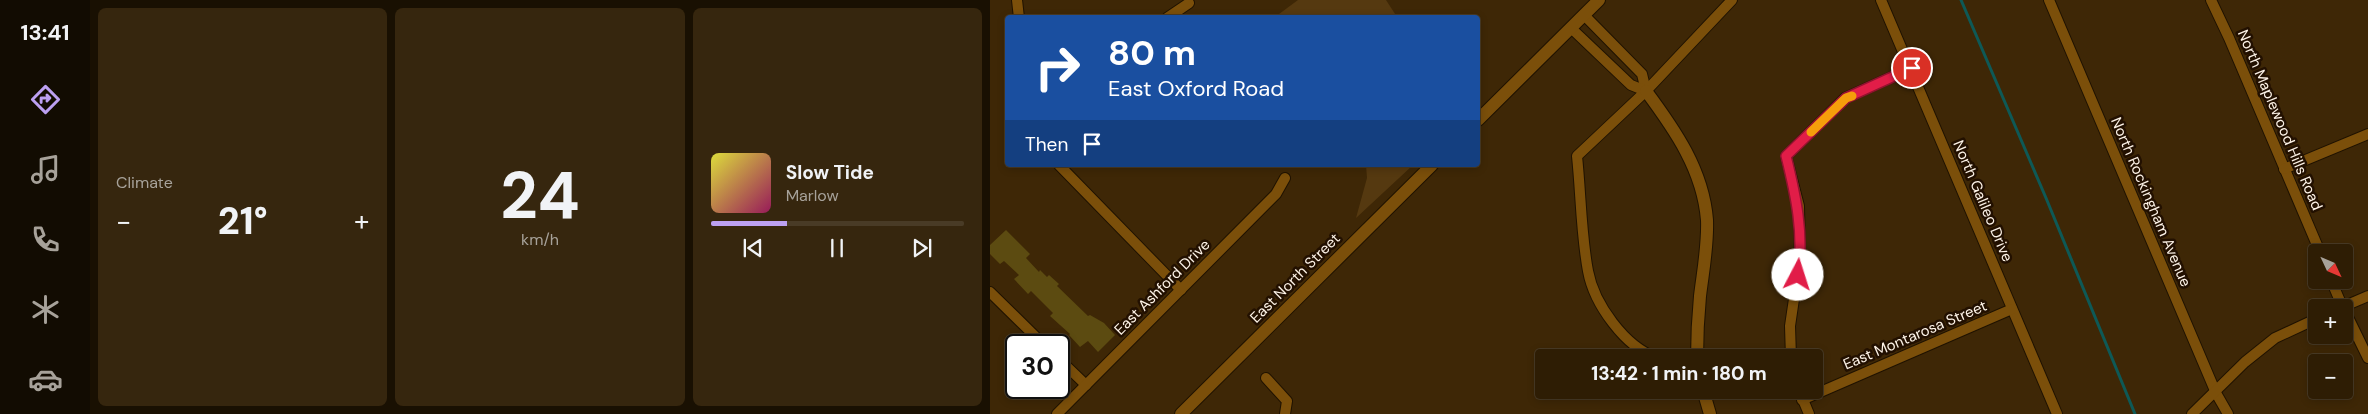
<!DOCTYPE html>
<html lang="en">
<head>
<meta charset="utf-8">
<style>
  :root { --surface:#2e1d04; --page:#36260e; --text:#f1f3f6; --muted:#a7a29a; --line:#493b26; --accent:#bca0f2 }
  body { margin:0; font-family:"DM Sans",sans-serif; background:var(--page); color:var(--text); height:100vh; display:flex; flex-direction:column; font-size:19px; white-space:nowrap }
  * { box-sizing:border-box; margin:0 }
  p { font-size:16px; color:var(--muted) }
  .icon { flex:none; width:28px; height:28px; fill:none; stroke:currentColor; stroke-width:2; stroke-linecap:round; stroke-linejoin:round }
  .map { position:relative; flex:1; overflow:hidden }
  .drawer { display:flex; flex-direction:column; gap:8px; padding:8px; background:#191002; width:900px }
  .drawer>* { flex:none }
  .guide { position:absolute; left:15px; top:15px; width:475px; height:152px; border-radius:5px; box-shadow:0 2px 8px #0003,0 0 0 1px var(--line); background:#1a4fa0; color:#fff; overflow:hidden }
  .needle { width:32px; rotate:134deg }
  .buttons { position:absolute; left:1318px; top:244px; display:grid; gap:10px }
  .buttons a { display:grid; place-items:center; width:45px; height:45px; border-radius:5px; background:var(--surface); box-shadow:0 2px 8px #0003,0 0 0 1px var(--line); font-size:25px }
  .speed { position:absolute; left:15px; top:334px; display:flex; gap:10px; font-size:25px; font-weight:700; text-align:center }
  .speed>* { display:grid; place-content:center; width:65px; height:65px; border-radius:50%; background:var(--surface); box-shadow:0 2px 8px #0003,0 0 0 1px var(--line); line-height:1 }
  .speed .limit { border:2px solid #111; border-radius:8px; background:#fff; color:#111 }
  .pin { position:absolute; display:grid; place-items:center; width:42px; height:42px; color:#fff; margin:-21px; border:2px solid #fff; border-radius:50%; box-shadow:0 1px 5px #0007 }
  .me { position:absolute; width:55px; margin:-28px; rotate:5deg; stroke-linejoin:round; filter:drop-shadow(0 0 4px #0008) }
  .turn { display:flex; align-items:center; gap:18px; height:105px; padding:0 20px; font-size:22px }
  .turn .icon { width:65px; height:65px; stroke-width:2.5 }
  .turn b { display:block; font-size:35px; line-height:42px }
  .then { display:flex; align-items:center; height:48px; padding:0 20px; background:#0003; gap:10px; font-size:19px }
  .big { font-size:38px; font-weight:800; line-height:1.1 }
  .drawer .widget { flex:1; display:flex; flex-direction:column; justify-content:center; gap:8px; min-width:0; padding:0 18px; border-radius:8px; background:var(--page) }
  .drawer .dial { align-items:center; gap:0 }
  .dial b { font-size:65px; line-height:1 }
  .song { display:flex; align-items:center; gap:15px }
  .cover { width:60px; height:60px; border-radius:8px; background:linear-gradient(135deg,hsl(60 70% 55%),hsl(330 70% 35%)) }
  .played { height:5px; border-radius:2px; background:linear-gradient(90deg,var(--accent) 30%,var(--line) 30%) }
  .keys { display:flex; justify-content:space-around; direction:ltr }
  .heat { display:flex; justify-content:space-between; align-items:center; font-size:28px; direction:ltr }
  .drawer .tiles { flex:1; display:grid; gap:8px; grid-template-columns:repeat(3,1fr) }
  .trip { position:absolute; left:545px; top:349px; width:288px; height:50px; border-radius:5px; background:var(--surface); box-shadow:0 2px 8px #0003,0 0 0 1px var(--line); font-weight:800; line-height:50px; text-align:center }
  main { display:flex; flex:1; min-height:0 }
  .dock { display:flex; flex-direction:column; width:90px; justify-content:space-around; align-items:center; background:#120c02; color:var(--muted) }
  .dock .icon { width:35px; height:35px }
  .dock .on { color:var(--accent) }
  .dock b { font-size:22px; color:var(--text) }
  .map>svg:first-child { display:block }
  .green { fill:#553910 }
  .lines { fill:none; stroke-linecap:round; stroke-linejoin:round }
  .stream { stroke:#0e5956; stroke-width:3 }
  .building { fill:#5c4b11 }
  .minor-casing { stroke:#1f1201; stroke-width:12 }
  .tertiary-casing { stroke:#1f1201; stroke-width:14 }
  .minor { stroke:#7b4f0a; stroke-width:10 }
  .tertiary { stroke:#7b4f0a; stroke-width:12 }
  .route-casing { stroke:#92132f; stroke-width:12 }
  .route { stroke:#e11d48; stroke-width:9 }
  .slow { stroke:#f59e0b; stroke-width:9 }
  .labels { text-anchor:middle; stroke-width:5; stroke-linejoin:round; paint-order:stroke }
  .street-label { font-size:15px; fill:#fdf3e7; stroke:#221000 }
</style>
</head>
<body>
<main>
<nav class="dock">
<b>13:41</b>
<svg class="icon on" aria-label="directions" viewBox="0 0 24 24"><path d="M12 3l9 9-9 9-9-9zM9 14v-3h6M13 9l2 2-2 2"/></svg>
<svg class="icon" aria-label="music" viewBox="0 0 24 24"><path d="M9 18V5l10-2v13"/><circle cx="6" cy="18" r="3"/><circle cx="16" cy="16" r="3"/></svg>
<svg class="icon" aria-label="phone" viewBox="0 0 24 24"><path d="M5 4h4l2 5-3 2q2 4 5 5l2-3 5 2v4C11 20 4 13 5 4z"/></svg>
<svg class="icon" aria-label="climate" viewBox="0 0 24 24"><path d="M12 3v18M4 7l16 10M4 17L20 7"/></svg>
<svg class="icon" aria-label="car" viewBox="0 0 24 24"><path d="M5 17H2v-5l4-1 3-4h7l3 4 3 1v5h-3M9 17h6M6 11h13"/><circle cx="7" cy="17" r="2"/><circle cx="17" cy="17" r="2"/></svg>
</nav>
<section class="drawer">
<div class="tiles">
<div class="widget"><p>Climate</p>
<div class="heat"><a>−</a><b class="big">21°</b><a>+</a></div>
</div>
<div class="widget dial"><b>24</b><p>km/h</p></div>
<div class="widget">
<div class="song"><i class="cover"></i><div><b>Slow Tide</b><p>Marlow</p></div></div>
<div class="played"></div>
<div class="keys"><svg class="icon" aria-label="previous" viewBox="0 0 24 24"><path d="M18 5L8 12l10 7zM5 5v14"/></svg><svg class="icon" aria-label="pause" viewBox="0 0 24 24"><path d="M8 5v14M16 5v14"/></svg><svg class="icon" aria-label="next" viewBox="0 0 24 24"><path d="M6 5l10 7-10 7zM19 5v14"/></svg></div>
</div>
</div>
</section>
<div class="map">
<svg width="1378" height="414" viewBox="0 0 1378 414">
  <rect width="100%" height="100%" fill="#3e2706"/>
  <g class="green">
    <path d="M308 0H396L407 17H285Z"/>
    <path d="M376 165H423L366 218 377 178Z"/>
  </g>
  <g class="lines">
    <path class="stream" d="M971 0 1056 198 1145 414"/>
  </g>
  <path class="building" d="M16 230 40 254 36 258 49 272 50 270 57 277 59 275 69 284 67 286 98 316 100 315 114 323 125 335 108 352 98 341 90 347 79 335 80 334 60 316 63 313 41 291 38 294 24 279 29 275 14 261 10 264 0 254V245Z"/>
  <g class="lines">
    <g class="minor-casing">
      <g id="minor">
        <path d="M27 0 29 18"/>
        <path d="M891 0 1067 414"/>
        <path d="M1059 0 1226 393 1238 414"/>
        <path d="M1221 0 1239 38 1330 252"/>
        <path d="M594 15 652 74 656 91"/>
        <path d="M177 18 199 3"/>
        <path d="M581 28 641 85 656 91"/>
        <path d="M69 165 191 290"/>
        <path d="M1294 169 1378 134"/>
        <path d="M1341 280 1353 308"/>
        <path d="M0 292 54 345"/>
        <path d="M1350 308 1378 296"/>
        <path d="M1354 309 1378 358"/>
        <path d="M667 358C635 347 604 304 598 271 591 234 591 194 587 156L656 91 742 0"/>
        <path d="M801 358 800 326 810 258 809 206 796 156 855 98 922 68"/>
        <path d="M69 359 96 385"/>
        <path d="M276 378 297 401 295 414"/>
        <path d="M809 390 819 414"/>
        <path d="M812 400 1022 309"/>
        <path d="M67 414 286 194 295 178"/>
        <path d="M1202 414 1255 362 1285 338 1326 319"/>
      </g>
    </g>
    <g class="tertiary-casing">
      <g id="tertiary">
        <path d="M656 91C685 130 713 170 717 220 718 246 713 271 710 296 708 317 707 337 707 358"/>
        <path d="M488 120 609 0"/>
        <path d="M713 390 720 414"/>
        <path d="M191 414 442 165"/>
      </g>
    </g>
    <use href="#minor" class="minor"/>
    <use href="#tertiary" class="tertiary"/>
  </g>
  <g class="lines">
    <g class="route-casing">
      <path id="route" d="M808 275C814 234 806 196 796 156L856 98 922 68"/>
    </g>
    <use href="#route" class="route"/>
    <path class="slow" d="M821 132 856 98 862 96"/>
  </g>
  <g class="labels">
    <g class="street-label">
      <text transform="translate(1290 120) rotate(67)" y="5">North Maplewood Hills Road</text>
      <text transform="translate(993 201) rotate(67)" y="5">North Galileo Drive</text>
      <text transform="translate(1161 202) rotate(67)" y="5">North Rockingham Avenue</text>
      <text transform="translate(305 278) rotate(-45)" y="5">East North Street</text>
      <text transform="translate(172 287) rotate(-45)" y="5">East Ashford Drive</text>
      <text transform="translate(925 335) rotate(-23)" y="5">East Montarosa Street</text>
    </g>
  </g>
</svg>
<div class="buttons">
<a><svg class="needle" viewBox="-14 -14 28 28"><path d="M0-13l5 13h-10z" fill="#e53935"/><path d="M0 13l5-13h-10z" fill="#a7a29a"/></svg></a>
<a>+</a>
<a>−</a>
</div>
<div class="speed"><div class="limit">30</div></div>
<div class="pin" style="left:922px;top:68px;background:#d93025"><svg class="icon" aria-label="arrive" viewBox="0 0 24 24"><path d="M6 21V4h12l-3 4 3 4H6"/></svg></div>
<svg class="me" style="left:808px;top:275px" viewBox="-20 -20 40 40"><circle r="19" fill="#fff"/><path d="M0-13L10 11 0 6-10 11z" fill="#e11d48"/></svg>
<div class="trip">13:42 · 1 min · 180 m</div>
<div class="guide">
<div class="turn"><svg class="icon" aria-label="right" viewBox="0 0 24 24"><path d="M7 20v-9h11M14 6l5 5-5 5"/></svg><div><b>80 m</b>East Oxford Road</div></div>
<div class="then">Then<svg class="icon" aria-label="arrive" viewBox="0 0 24 24"><path d="M6 21V4h12l-3 4 3 4H6"/></svg></div>
</div>
</div>
</main>
</body>
</html>
